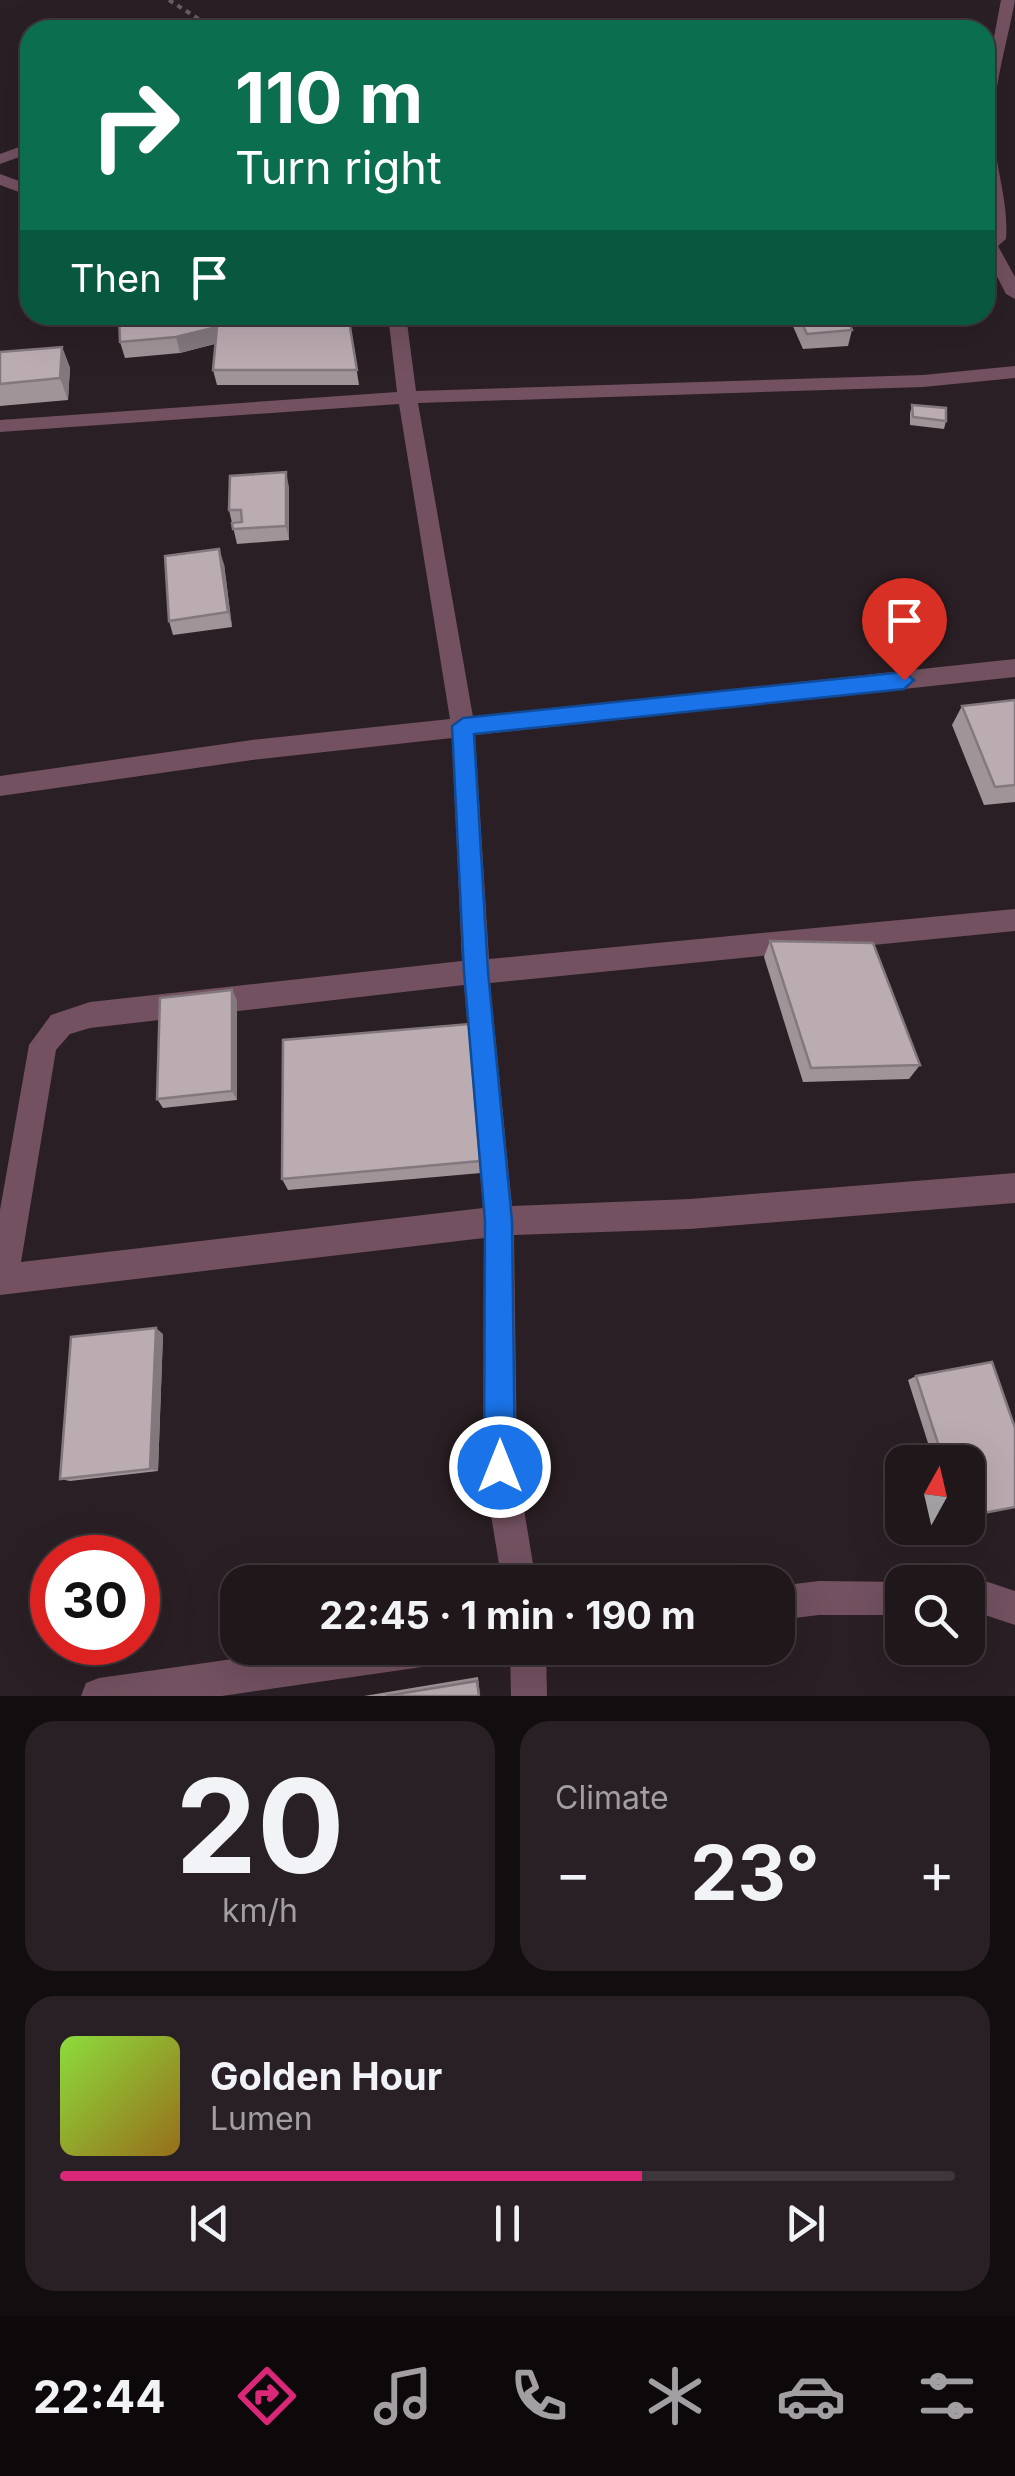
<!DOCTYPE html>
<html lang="en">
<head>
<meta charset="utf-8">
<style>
  :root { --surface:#20171b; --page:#282024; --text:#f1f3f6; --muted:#a29fa3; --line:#3d363a; --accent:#db2777 }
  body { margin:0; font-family:Inter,sans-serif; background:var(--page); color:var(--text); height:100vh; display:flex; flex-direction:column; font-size:38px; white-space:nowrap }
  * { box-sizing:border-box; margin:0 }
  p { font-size:32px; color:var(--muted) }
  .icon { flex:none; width:55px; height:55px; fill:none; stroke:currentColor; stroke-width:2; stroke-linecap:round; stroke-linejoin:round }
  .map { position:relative; height:1696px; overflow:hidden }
  .drawer { display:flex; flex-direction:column; gap:25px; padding:25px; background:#120d0f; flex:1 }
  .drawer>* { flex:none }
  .hud { position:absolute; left:20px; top:20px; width:975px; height:305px; border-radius:30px; box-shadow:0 10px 40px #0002,0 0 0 2px var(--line); background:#0b6e4f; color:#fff; overflow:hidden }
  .needle { width:65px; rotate:8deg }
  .controls { position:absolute; left:885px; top:1445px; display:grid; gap:20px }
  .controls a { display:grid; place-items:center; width:100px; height:100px; border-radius:20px; background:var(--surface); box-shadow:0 10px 40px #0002,0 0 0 2px var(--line); font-size:50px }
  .speed { position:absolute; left:30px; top:1535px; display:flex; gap:20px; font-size:50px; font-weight:700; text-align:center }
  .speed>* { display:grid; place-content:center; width:130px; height:130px; border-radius:50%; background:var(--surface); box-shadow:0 10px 40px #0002,0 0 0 2px var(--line); line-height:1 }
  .speed .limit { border:15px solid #d22; background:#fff; color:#111 }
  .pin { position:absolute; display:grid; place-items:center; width:85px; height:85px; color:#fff; margin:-102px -42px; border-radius:50% 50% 50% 0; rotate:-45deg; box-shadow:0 0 10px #0007 }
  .pin .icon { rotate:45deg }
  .me { position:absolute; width:110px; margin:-55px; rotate:0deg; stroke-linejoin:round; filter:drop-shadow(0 0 8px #0008) }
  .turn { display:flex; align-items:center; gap:35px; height:210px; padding:0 50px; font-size:45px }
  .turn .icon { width:130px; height:130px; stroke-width:2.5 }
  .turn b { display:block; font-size:70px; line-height:85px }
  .then { display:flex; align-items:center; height:95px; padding:0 50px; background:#0003; gap:20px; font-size:38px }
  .big { font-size:75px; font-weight:700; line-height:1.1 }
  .drawer .widget { flex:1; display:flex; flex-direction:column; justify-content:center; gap:15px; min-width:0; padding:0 35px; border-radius:30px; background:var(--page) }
  .drawer .dial { align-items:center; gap:0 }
  .dial b { font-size:130px; line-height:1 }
  .song { display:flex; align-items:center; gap:30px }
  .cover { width:120px; height:120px; border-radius:15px; background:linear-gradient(135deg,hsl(90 70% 55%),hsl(40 70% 35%)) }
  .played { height:10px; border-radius:5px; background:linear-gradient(90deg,var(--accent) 65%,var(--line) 65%) }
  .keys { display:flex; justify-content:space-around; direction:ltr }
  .heat { display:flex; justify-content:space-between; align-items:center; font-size:55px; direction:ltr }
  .drawer .tiles { flex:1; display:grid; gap:25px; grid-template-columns:1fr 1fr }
  .widget:last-child { grid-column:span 2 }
  .trip { position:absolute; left:220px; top:1565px; width:575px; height:100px; border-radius:30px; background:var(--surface); box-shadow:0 10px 40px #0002,0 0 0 2px var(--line); font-weight:700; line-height:100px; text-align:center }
  .tab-bar { display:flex; height:160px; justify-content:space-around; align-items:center; background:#0d090b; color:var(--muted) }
  .tab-bar .icon { width:70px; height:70px }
  .tab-bar .current { color:var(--accent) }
  .tab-bar b { font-size:45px; color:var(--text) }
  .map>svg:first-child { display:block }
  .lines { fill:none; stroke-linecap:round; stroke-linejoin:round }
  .path { stroke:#685e63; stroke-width:4; stroke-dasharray:5 5; stroke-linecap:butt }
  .minor { fill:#735160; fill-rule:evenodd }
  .wall { fill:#a19499 }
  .shaded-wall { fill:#83787d }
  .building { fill:#bbacb2; stroke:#83787d; stroke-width:2.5 }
  .route { fill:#1a73e8; stroke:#114b97; stroke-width:2.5 }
</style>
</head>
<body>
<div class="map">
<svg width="1015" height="1696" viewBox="0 0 1015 1696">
  <rect width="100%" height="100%" fill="#2a1f24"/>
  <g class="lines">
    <path class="path" d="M169 0 216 30"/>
    <g class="minor">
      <path d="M1001 0H1015C1008 40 994 83 994 123 993 165 1009 197 1006 239L998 246 1015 277V299L1006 294 985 253 992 207 985 183V85Z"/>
      <path d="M30 143V153L0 164V154Z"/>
      <path d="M0 174 30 185V196L0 185Z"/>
      <path d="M388 315H406L416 391 923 375 1015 366V378L923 387 418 403 473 717 1015 659V677L475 735 489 959 1015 909V931L490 983 512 1206 690 1199 1015 1173V1203L690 1229 514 1235 517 1467 536 1582H502L483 1467 484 1238 0 1295V1210L29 1045 51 1015 90 1002 462 961 452 738 252 760 0 796V776L252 740 450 719 399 404 0 432V420L397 392ZM464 985 483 1208 21 1262 56 1050 70 1034 90 1028Z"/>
      <path d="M819 1581 907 1582H902V1615H819L778 1620V1586Z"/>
      <path d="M966 1582H988L1015 1591V1625L988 1616H968Z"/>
      <path d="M310 1648H447L442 1661 429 1666 222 1696H81L86 1683 99 1678Z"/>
      <path d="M510 1648H546L547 1696H511Z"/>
    </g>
  </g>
  <g class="wall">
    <path d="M348 315 359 385H217L213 370 215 344 180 353 125 358 120 342Z"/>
    <path d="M554 315H607V317L556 321Z"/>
    <path d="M788 315H845L852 330 848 346 803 349Z"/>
    <path d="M62 347 70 368 68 400 0 406V352Z"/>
    <path d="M912 405 946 421 944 429 910 425V413Z"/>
    <path d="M289 487V540L237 544 229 510Z"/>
    <path d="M224 564 232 627 173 635 169 621Z"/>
    <path d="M1015 700V802L984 805 952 725 962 706Z"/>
    <path d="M770 941 920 1065 909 1079 803 1082 764 957Z"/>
    <path d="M232 990 237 1001V1100L163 1108 157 1099Z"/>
    <path d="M469 1024 481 1173 288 1190 282 1179Z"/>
    <path d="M163 1334 158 1471 70 1481 60 1479Z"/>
    <path d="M916 1376 968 1462H934L908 1380Z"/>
    <path d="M478 1677 480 1696H364Z"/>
  </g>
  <g class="shaded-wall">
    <path d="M217 327 221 342 180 353 176 337Z"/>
    <path d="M62 347 70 368 68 400 60 378Z"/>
    <path d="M286 472 289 487V540L286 526Z"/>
    <path d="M219 549 224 564 232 627 228 612Z"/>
    <path d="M232 990 237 1001V1100L232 1091Z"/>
    <path d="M156 1328 163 1334 158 1471 150 1469Z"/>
  </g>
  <g class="building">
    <path d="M119 315H348L357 370H213L217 327 176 337 120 342Z"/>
    <path d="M798 315H845L852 330 807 334Z"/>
    <path d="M62 347 60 378 0 384V352Z"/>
    <path d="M912 405 946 408V421L913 417Z"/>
    <path d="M286 472V526L233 529 232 523 242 522 241 510H229L230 476Z"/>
    <path d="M219 549 228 612 169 621 165 556Z"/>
    <path d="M1015 700V785L995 787 962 706Z"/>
    <path d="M770 941 873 943 920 1065 811 1068Z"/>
    <path d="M232 990V1091L157 1099 160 998Z"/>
    <path d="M469 1024 480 1161 282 1179 283 1040Z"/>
    <path d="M156 1328 150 1469 60 1479 71 1337Z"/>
    <path d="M992 1362 1015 1428V1507L968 1516V1462H944L916 1376Z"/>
    <path d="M477 1681 479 1696H386Z"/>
  </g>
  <path class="route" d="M904 672 914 680 904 689 474 734 488 972 512 1221 515 1467 510 1478 500 1482 489 1478 484 1467 485 1221 464 972 452 726 463 718Z"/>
</svg>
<div class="controls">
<a><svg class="needle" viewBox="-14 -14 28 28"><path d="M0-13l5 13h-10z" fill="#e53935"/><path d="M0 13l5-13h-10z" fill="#a29fa3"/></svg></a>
<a><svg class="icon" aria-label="search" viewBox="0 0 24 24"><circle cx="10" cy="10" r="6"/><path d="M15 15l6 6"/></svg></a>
</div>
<div class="speed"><div class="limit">30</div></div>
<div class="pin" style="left:904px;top:680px;background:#d93025"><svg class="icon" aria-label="arrive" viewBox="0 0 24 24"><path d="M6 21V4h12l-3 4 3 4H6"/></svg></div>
<svg class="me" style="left:500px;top:1467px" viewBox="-20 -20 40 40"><circle r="17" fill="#1a73e8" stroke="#fff" stroke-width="3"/><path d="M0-11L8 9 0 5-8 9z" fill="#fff"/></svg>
<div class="trip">22:45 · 1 min · 190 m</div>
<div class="hud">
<div class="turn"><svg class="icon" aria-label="right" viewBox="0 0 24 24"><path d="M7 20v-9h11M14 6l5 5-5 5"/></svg><div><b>110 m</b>Turn right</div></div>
<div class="then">Then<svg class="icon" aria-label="arrive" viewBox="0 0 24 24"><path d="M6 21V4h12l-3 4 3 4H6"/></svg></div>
</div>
</div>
<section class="drawer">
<div class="tiles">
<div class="widget dial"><b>20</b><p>km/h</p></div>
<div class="widget"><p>Climate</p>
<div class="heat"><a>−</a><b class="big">23°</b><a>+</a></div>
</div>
<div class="widget">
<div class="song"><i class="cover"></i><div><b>Golden Hour</b><p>Lumen</p></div></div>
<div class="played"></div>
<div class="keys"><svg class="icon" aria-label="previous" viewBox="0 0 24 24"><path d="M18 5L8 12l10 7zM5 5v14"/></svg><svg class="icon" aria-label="pause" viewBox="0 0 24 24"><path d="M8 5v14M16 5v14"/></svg><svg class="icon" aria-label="next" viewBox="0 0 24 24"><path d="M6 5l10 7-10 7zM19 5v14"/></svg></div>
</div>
</div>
</section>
<nav class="tab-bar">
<b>22:44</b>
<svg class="icon current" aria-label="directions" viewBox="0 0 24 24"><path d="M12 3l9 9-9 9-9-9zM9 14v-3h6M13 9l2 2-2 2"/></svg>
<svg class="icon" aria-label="music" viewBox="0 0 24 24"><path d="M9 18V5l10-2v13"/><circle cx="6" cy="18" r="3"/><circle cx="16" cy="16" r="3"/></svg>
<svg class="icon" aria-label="phone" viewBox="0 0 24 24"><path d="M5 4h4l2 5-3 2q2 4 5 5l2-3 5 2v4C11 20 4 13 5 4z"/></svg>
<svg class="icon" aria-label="climate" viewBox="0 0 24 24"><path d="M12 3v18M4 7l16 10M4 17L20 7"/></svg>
<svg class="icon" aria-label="car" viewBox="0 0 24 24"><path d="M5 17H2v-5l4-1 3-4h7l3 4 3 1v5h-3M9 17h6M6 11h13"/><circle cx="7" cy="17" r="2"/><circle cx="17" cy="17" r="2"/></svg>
<svg class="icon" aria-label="filters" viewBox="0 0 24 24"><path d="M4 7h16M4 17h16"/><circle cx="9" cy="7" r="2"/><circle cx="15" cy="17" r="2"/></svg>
</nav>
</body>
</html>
